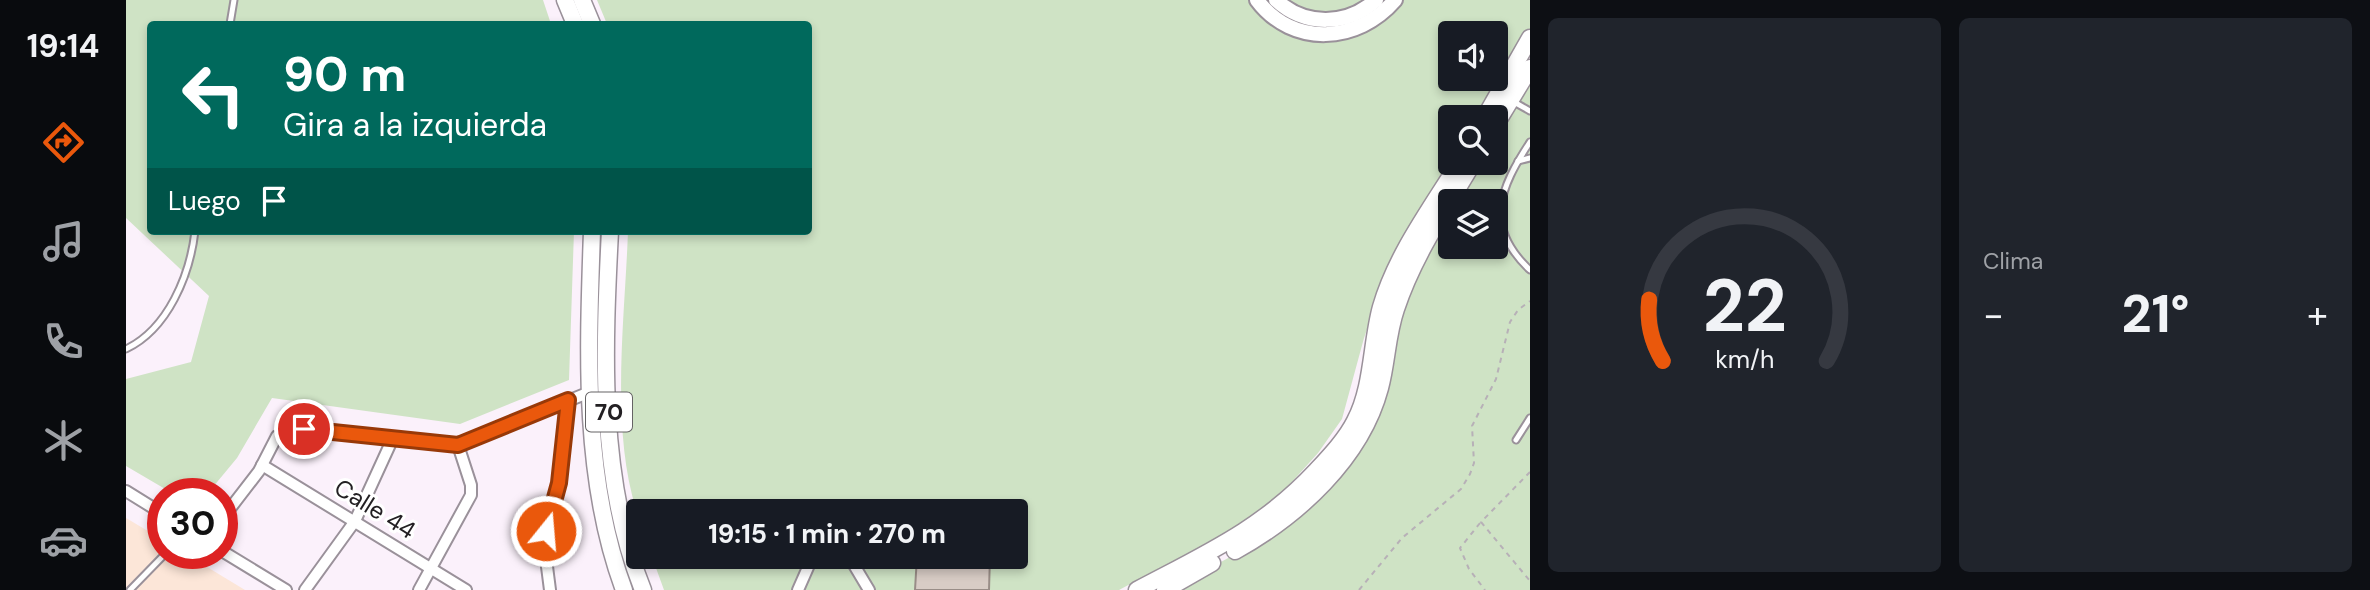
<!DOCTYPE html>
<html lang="es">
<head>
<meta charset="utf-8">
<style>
  :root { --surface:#171b24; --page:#20242c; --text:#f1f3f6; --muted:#9ea1a6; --line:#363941; --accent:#ea580c }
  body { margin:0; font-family:"DM Sans",sans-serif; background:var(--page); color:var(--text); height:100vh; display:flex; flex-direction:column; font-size:26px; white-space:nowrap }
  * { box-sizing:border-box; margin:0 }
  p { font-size:23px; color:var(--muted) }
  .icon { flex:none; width:38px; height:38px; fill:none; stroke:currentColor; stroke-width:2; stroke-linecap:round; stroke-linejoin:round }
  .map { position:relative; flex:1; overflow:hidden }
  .details { display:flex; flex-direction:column; gap:18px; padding:18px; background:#0d0f14; width:840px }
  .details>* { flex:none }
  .guide { position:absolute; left:21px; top:21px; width:665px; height:214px; border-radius:7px; box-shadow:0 4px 10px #0003; background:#00695c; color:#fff; overflow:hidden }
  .buttons { position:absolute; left:1312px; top:21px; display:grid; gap:14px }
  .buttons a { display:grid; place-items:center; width:70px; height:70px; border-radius:7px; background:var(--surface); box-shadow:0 4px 10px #0003; font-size:35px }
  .speed { position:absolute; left:21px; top:478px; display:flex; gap:14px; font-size:35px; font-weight:700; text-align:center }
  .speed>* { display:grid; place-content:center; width:91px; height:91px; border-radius:50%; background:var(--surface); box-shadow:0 4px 10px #0003; line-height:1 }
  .speed .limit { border:10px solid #d22; background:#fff; color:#111 }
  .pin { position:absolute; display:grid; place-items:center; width:60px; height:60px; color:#fff; margin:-30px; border:4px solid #fff; border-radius:50%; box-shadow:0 2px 7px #0007 }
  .me { position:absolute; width:77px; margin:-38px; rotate:17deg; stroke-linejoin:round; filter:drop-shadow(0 0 5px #0008) }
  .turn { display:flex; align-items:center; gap:24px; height:147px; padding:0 21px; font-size:32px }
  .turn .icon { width:91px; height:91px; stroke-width:2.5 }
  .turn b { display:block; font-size:49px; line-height:60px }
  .then { display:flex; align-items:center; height:66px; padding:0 21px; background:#0003; gap:14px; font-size:26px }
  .big { font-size:52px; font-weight:800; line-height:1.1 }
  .details .tile { flex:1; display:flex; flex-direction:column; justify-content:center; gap:10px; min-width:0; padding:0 24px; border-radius:10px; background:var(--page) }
  .details .dial { align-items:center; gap:0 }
  .dial svg { height:182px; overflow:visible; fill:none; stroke:var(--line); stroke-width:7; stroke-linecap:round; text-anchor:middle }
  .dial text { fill:var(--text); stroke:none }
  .heat { display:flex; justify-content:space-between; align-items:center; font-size:38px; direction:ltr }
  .details .tiles { flex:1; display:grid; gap:18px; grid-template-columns:repeat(2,1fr) }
  .trip { position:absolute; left:500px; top:499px; width:402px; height:70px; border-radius:7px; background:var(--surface); box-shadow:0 4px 10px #0003; font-weight:800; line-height:70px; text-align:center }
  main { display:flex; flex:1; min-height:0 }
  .tab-bar { display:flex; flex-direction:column; width:126px; justify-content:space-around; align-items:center; background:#090b0e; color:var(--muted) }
  .tab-bar .icon { width:49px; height:49px }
  .tab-bar .selected { color:var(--accent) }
  .tab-bar b { font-size:32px; color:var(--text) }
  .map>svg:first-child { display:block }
  .industrial { fill:#fce6d8 }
  .green { fill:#cfe3c5; fill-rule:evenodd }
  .building { fill:#d8ccc5; stroke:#998d87; stroke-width:2 }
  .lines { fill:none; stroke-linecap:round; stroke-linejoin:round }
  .lane-casing { stroke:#9a919a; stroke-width:9 }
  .street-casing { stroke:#9a919a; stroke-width:14 }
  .secondary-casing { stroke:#9a919a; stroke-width:18 }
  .primary-casing { stroke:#9a919a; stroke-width:19 }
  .path { stroke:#b7b0b7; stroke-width:2; stroke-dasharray:5 5; stroke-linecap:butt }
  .lane { stroke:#fff; stroke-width:5 }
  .street { stroke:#fff; stroke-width:10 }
  .secondary { stroke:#fff; stroke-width:14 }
  .primary { stroke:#fff; stroke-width:16 }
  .route-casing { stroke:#983908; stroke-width:18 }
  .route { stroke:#ea580c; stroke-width:12 }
  .labels { text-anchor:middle; stroke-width:6; stroke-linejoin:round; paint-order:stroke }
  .shield { fill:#fff; stroke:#656365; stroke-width:2 }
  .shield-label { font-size:23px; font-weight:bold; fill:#232023 }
  .street-label { font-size:24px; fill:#232023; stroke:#fff }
</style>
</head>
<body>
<main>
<nav class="tab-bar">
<b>19:14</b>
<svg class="icon selected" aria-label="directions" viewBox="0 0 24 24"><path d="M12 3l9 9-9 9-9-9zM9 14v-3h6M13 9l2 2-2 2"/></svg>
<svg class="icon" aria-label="music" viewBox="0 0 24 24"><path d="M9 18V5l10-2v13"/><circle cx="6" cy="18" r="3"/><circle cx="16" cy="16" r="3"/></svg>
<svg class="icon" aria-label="phone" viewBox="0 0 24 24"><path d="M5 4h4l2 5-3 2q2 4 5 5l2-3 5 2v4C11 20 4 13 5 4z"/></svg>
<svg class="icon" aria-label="climate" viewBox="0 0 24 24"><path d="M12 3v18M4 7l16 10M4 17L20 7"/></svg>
<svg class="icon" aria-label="car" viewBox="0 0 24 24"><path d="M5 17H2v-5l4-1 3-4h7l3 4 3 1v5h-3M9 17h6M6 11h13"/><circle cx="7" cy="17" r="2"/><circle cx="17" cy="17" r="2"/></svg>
</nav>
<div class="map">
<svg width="1404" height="590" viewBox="0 0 1404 590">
  <rect width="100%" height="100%" fill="#fbf1fb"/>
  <path class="industrial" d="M0 518 37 540V553H58L119 590H0Z"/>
  <g class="green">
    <path d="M0 0H417L425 24H24V231H448L443 380 334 424 146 398 111 458 82 493H46L0 466V379L65 362 83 296 0 218Z"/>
    <path d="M471 0H1404V29L1351 117H1325V162L1263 266 1238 338 1216 419 1192 453 1138 513 993 590H538L526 557 891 556V511H513V518C483 434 499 319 502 231H682V24H481ZM1325 33H1370V79H1325Z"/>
    <path d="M1404 77V590H1049L1058 582 1152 531 1193 494 1308 237 1325 209V247H1370V201H1329L1352 163H1370V133Z"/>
  </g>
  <path class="building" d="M791 556H864L863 590H789Z"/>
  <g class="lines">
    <g class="lane-casing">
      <g id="lane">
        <path d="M104 24 108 0"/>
        <path d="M1388 102 1404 111"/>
        <path d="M1404 142C1374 188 1357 226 1404 270"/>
        <path d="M1392 161 1404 158"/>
        <path d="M0 349C42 329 64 275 69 231"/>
        <path d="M1390 440 1404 418"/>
        <path d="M4 590 40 553"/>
      </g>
    </g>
    <g class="street-casing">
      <g id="street">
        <path d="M136 465 340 590"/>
        <path d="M0 491 37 514"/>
        <path d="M96 519 133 471 151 436 178 429 332 445 464 392"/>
        <path d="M96 551 160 590"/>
        <path d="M727 556 728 565 743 590"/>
        <path d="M179 590 229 521 267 438"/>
        <path d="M293 590 345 495V485L332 445"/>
        <path d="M424 590 419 551 420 531 433 483 442 400"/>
        <path d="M672 590 687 556"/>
      </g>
    </g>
    <g class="secondary-casing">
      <g id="secondary">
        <path d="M1131 0C1167 48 1232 43 1269 0"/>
        <path d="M1150 0C1179 27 1221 26 1250 0"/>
      </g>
    </g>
    <g class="primary-casing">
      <g id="primary">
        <path d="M439 0 449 24"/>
        <path d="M456 0 466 24"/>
        <path d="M1359 117 1404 38"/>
        <path d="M1370 124 1404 68"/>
        <path d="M466 231C462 350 456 477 498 590"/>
        <path d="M484 231C478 348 472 479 517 590"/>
        <path d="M1109 551C1172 516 1235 459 1254 388 1261 362 1261 335 1270 309 1287 257 1319 210 1347 163"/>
        <path d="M1011 590C1079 554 1136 529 1190 471 1204 456 1220 439 1229 421 1247 387 1245 343 1255 307 1270 255 1305 208 1333 163"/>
        <path d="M1039 590 1086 563"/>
      </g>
    </g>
    <g class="path">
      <path d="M1404 472 1355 522 1404 581"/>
      <path d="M1354 523 1334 548 1343 569 1359 590"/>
      <path d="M1233 590 1276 538 1335 489 1344 474 1348 463 1346 426 1370 379 1384 322 1392 310 1404 301"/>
    </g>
    <use href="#lane" class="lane"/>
    <use href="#street" class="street"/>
    <use href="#secondary" class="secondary"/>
    <use href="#primary" class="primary"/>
  </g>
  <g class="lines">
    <g class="route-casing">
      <path id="route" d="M178 429 332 445 442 400 433 483 420 531"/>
    </g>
    <use href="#route" class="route"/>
  </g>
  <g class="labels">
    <rect class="shield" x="460" y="392.5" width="46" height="39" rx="5"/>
    <g class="shield-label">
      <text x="483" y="420">70</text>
    </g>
    <g class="street-label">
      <text transform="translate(249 509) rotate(32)" y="8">Calle 44</text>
    </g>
  </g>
</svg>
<div class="buttons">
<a><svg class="icon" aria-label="sound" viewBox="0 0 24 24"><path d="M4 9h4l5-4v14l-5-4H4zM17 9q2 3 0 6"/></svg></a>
<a><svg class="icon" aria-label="search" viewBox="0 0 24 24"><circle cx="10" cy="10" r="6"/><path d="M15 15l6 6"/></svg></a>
<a><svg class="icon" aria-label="layers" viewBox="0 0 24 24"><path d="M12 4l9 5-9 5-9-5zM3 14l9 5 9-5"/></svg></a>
</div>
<div class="speed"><div class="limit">30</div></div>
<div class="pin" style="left:178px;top:429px;background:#d93025"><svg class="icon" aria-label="arrive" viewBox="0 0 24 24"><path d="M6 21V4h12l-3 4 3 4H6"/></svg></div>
<svg class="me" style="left:420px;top:531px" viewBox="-20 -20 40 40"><circle r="17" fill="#ea580c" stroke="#fff" stroke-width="3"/><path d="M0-11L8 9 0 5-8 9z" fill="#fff"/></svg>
<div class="trip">19:15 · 1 min · 270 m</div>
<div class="guide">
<div class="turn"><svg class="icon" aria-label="left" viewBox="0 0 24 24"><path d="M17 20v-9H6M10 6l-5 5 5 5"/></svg><div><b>90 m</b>Gira a la izquierda</div></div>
<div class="then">Luego<svg class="icon" aria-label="arrive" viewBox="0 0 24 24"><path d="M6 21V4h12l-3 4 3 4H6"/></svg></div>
</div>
</div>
<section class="details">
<div class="tiles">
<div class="tile dial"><svg viewBox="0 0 100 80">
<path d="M14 69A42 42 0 1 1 86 69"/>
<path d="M14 69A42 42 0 0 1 8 42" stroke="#ea580c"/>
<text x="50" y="56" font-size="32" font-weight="700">22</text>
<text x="50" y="72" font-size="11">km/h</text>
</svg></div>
<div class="tile"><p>Clima</p>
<div class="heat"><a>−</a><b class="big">21°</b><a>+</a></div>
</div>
</div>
</section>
</main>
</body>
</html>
